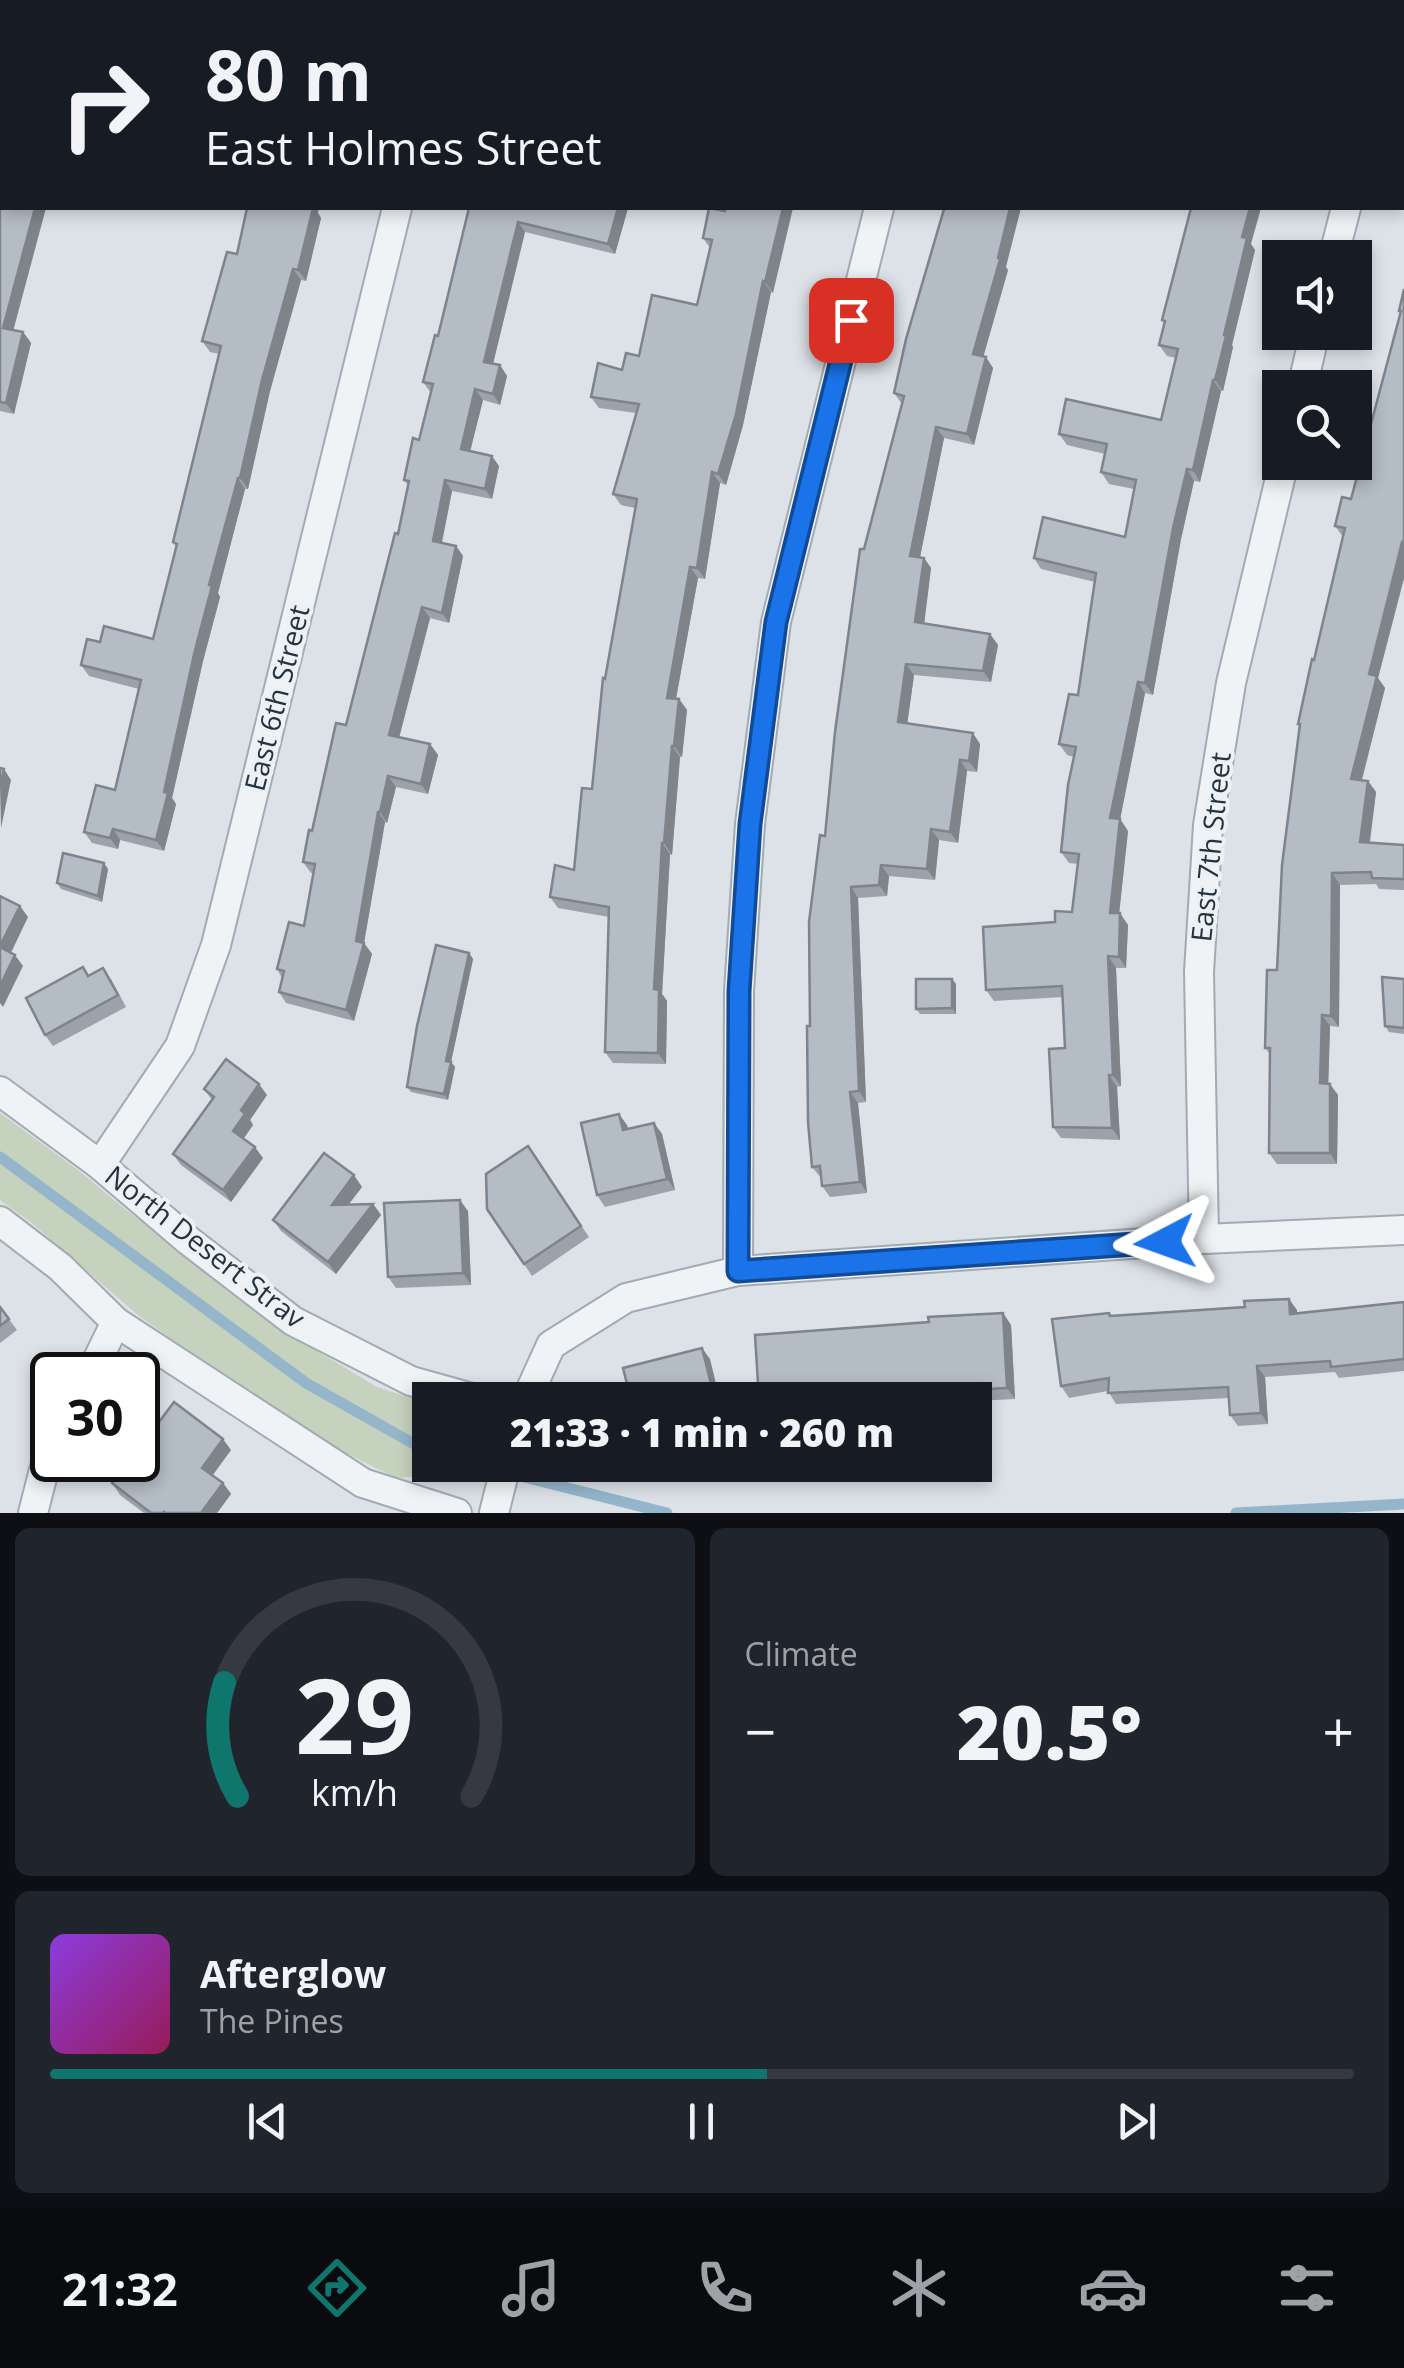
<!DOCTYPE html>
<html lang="en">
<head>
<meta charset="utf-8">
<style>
  :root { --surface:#171b24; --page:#20242c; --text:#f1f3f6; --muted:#9ea1a6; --line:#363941; --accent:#0f766e }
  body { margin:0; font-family:"Open Sans",sans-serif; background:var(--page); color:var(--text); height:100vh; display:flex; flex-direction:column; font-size:38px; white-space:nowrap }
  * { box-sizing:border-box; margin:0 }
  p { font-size:32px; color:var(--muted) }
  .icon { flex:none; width:55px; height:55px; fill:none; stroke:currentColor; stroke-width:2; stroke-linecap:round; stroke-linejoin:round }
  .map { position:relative; height:1513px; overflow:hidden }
  .details { display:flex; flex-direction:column; gap:15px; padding:15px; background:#0d0f14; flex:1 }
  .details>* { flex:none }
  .banner { position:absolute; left:0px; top:0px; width:1405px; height:210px; box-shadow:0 5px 15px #0003; background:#171b24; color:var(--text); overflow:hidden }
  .buttons { position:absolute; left:1262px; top:240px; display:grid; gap:20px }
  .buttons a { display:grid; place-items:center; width:110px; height:110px; border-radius:0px; background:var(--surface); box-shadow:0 5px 15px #0003; font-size:50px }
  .speed { position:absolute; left:30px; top:1352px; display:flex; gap:20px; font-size:50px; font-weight:700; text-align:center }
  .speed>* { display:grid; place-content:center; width:130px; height:130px; border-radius:50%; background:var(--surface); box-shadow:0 5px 15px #0003; line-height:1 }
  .speed .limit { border:5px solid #111; border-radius:15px; background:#fff; color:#111 }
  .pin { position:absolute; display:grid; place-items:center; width:85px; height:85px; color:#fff; margin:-42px; border-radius:20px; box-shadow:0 5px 15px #0006 }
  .me { position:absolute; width:110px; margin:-55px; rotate:266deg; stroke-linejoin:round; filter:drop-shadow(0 0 8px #0008) }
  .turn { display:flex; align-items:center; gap:35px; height:210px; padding:0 40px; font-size:45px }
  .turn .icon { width:130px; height:130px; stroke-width:2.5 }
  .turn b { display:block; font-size:70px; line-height:85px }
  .big { font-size:75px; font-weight:800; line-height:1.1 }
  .details .tile { flex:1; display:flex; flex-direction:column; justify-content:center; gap:15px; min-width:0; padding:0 35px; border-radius:15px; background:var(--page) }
  .details .dial { align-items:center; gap:0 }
  .dial svg { height:260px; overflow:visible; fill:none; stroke:var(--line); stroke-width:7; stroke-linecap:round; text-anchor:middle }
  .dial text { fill:var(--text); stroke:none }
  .song { display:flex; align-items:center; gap:30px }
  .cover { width:120px; height:120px; border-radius:15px; background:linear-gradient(135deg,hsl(270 70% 55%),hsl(330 70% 35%)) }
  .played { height:10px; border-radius:5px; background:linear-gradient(90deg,var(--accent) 55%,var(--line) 55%) }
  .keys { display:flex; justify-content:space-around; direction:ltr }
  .heat { display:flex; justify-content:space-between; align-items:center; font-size:55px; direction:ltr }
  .details .tiles { flex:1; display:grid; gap:15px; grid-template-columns:1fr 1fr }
  .tile:last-child { grid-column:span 2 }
  .trip { position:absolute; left:412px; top:1382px; width:580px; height:100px; border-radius:0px; background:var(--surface); box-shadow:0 5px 15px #0003; font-weight:800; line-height:100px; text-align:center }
  .tabs { display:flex; height:160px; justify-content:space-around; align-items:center; background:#090b0e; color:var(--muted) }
  .tabs .icon { width:70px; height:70px }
  .tabs .active { color:var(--accent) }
  .tabs b { font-size:45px; color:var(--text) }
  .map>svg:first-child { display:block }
  .green { fill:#c5d2bd }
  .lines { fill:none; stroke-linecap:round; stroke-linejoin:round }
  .stream { stroke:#95b5cb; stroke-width:11 }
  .minor-casing { stroke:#a2aab2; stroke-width:32 }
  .minor { stroke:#f0f3f6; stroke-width:28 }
  .wall { fill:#9ba2a9 }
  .shaded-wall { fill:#7e848a }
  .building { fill:#b4bcc5; stroke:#7e848a; stroke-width:2.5 }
  .route-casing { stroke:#114b97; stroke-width:25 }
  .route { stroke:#1a73e8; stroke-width:18 }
  .labels { text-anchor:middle; stroke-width:8; stroke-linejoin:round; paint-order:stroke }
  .street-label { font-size:28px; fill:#25323f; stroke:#ecf1f5 }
</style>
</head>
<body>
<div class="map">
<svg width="1404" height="1513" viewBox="0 0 1404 1513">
  <rect width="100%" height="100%" fill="#dde2e8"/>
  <path class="green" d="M0 1113 78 1170 125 1209 287 1333 377 1387 430 1404V1465H438L430 1476 396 1478 300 1430 139 1316 33 1224 0 1200Z"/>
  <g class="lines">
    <g class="stream">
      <path d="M0 1157 306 1383 430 1453"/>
      <path d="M477 1465 667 1513"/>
      <path d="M1236 1513 1404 1504"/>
    </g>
    <g class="minor-casing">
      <g id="minor">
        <path d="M448 2V0"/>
        <path d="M930 2 931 0"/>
        <path d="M1395 2 1396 0"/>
        <path d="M1333 258 1346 208"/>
        <path d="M1302 388 1315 332"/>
        <path d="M0 1091 100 1165 189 1241 293 1321 411 1381 479 1400"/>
        <path d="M100 1165 180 1046 216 945 397 208"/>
        <path d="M0 1221 60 1267 116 1322 363 1483 457 1513"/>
        <path d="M1204 1239 1199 972 1208 825 1231 683 1284 462"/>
        <path d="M738 1271 739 991 750 824 776 622 879 208"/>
        <path d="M90 1375 116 1322"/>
        <path d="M526 1400 551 1345 626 1298 738 1271 1204 1239 1404 1230"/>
        <path d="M33 1513 44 1470 52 1453"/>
        <path d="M494 1513 506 1465"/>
      </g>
    </g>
    <use href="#minor" class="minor"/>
  </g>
  <g class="wall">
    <path d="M0 148 13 330 23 332 31 343 14 414 0 411Z"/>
    <path d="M469 208H628L615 254 525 232 493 364 500 365 507 376 500 405 483 400 470 451 499 466 492 499 452 491 442 543 456 546 463 556 449 623 430 618 399 737 430 744 438 755 428 794 396 787 387 823 385 822 364 943 372 954 354 1021 286 1003 279 992 282 978 277 969 304 926 313 873H311L303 862 312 831 346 725 398 534 408 485 404 480 419 440 431 393 423 382 438 336Z"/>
    <path d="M941 208 1008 270 983 357 993 368 974 445 944 438 920 557 924 558 931 568 924 624 990 634 998 645 991 682 914 675 907 724 980 744 977 772 967 771 958 843 939 840 935 880 889 876 887 896 858 898 866 1102 858 1103 867 1193 830 1197 822 1186 821 1178 812 1167 810 1026 825 836 864 549 902 404 894 393 943 212Z"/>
    <path d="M725 211 773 293 771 292 743 425 726 485 720 483 705 579 698 578 676 699H679L687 710 682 757H680L672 855 670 854 662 994 667 1001 666 1064 613 1063 605 1052 609 917 558 908 550 897 574 870 592 789 605 679 635 508 621 505 613 494 636 413 599 408 591 397 697 305 710 248 703 238Z"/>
    <path d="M318 213 321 218 306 281 301 280 270 391 248 489H245L218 593 220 597 203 661 172 798 176 804 164 851 120 840 118 849 92 843 84 832 115 790 139 689 89 676 81 665 100 642 153 639 176 547 173 542 219 354 210 352 202 341 237 254Z"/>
    <path d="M1251 244 1255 250 1232 345 1233 347 1223 391H1221L1200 482 1194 481 1181 539 1153 695 1145 693 1120 819 1128 831 1119 913 1128 925 1126 968H1116L1121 1086 1117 1087 1120 1140 1061 1138 1053 1127 1065 1048 1063 997 994 1001 986 990 1055 922 1072 912 1078 864 1069 863 1061 852 1074 757 1067 755 1059 744 1078 695 1095 582 1041 569 1034 558 1125 537 1134 489 1109 484 1101 472 1105 454 1067 445 1059 434 1161 420 1176 358 1167 356 1159 345 1164 324 1162 320Z"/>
    <path d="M1404 289V578L1378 678 1385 688 1362 780 1368 781 1376 792 1370 843 1404 845V890L1379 889 1376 884 1340 885 1339 1027 1330 1026 1328 1084 1338 1095 1337 1164H1277L1269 1153 1270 1054 1265 1048 1277 970 1299 726 1298 724 1343 537 1335 526 1351 499 1400 313 1399 311Z"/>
    <path d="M108 869 102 902 61 889 57 883Z"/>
    <path d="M469 953 473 959 451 1062 455 1067 448 1100 411 1092 407 1087Z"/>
    <path d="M83 967 89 975 111 979 126 1007 53 1046 45 1035Z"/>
    <path d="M952 979 956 984V1014H920L916 1009Z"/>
    <path d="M1404 979V1034L1389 1032 1385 1026Z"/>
    <path d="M204 1089 267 1095 250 1120 253 1125 244 1138 263 1158 231 1202 181 1165 173 1154 212 1100Z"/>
    <path d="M654 1123 662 1134 675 1190 605 1207 597 1195 627 1125 628 1129Z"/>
    <path d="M528 1146 589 1237 532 1276 487 1209Z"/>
    <path d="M362 1187 348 1204H373L381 1215 336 1274 281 1231 273 1220Z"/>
    <path d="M468 1211 471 1285 396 1288 388 1277Z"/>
    <path d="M1404 1302V1371L1339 1378 1335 1372 1265 1377 1268 1424 1238 1426 1230 1415 1229 1398 1116 1404 1108 1391 1069 1398 1061 1386 1111 1316 1297 1310V1313Z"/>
    <path d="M0 1307 17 1330 0 1343Z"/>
    <path d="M1003 1313 1011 1325 1015 1399 975 1401V1400H759L929 1322Z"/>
    <path d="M231 1450 212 1475 223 1483 231 1494 217 1513H144L120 1495 112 1483Z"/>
  </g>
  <g class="shaded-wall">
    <path d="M35 208H46L11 339 3 328Z"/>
    <path d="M310 208H319L318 213 321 218 306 281 298 270Z"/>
    <path d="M618 208H628L615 254 608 244Z"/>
    <path d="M783 208H793L773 293 765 282Z"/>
    <path d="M1010 208H1021L1006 267 1008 270 981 365 973 354Z"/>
    <path d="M1250 208H1261L1251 244 1255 250 1232 345 1233 347 1223 391 1215 380 1242 237Z"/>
    <path d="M518 222 525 232 491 372 484 362Z"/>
    <path d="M293 269 301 280 270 391 248 489 240 478 262 380Z"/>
    <path d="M763 281 771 292 743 425 726 485 718 474Z"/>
    <path d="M23 332 31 343 14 414 6 403Z"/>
    <path d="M986 357 993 368 974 445 967 434Z"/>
    <path d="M500 365 507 376 500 405 493 394Z"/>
    <path d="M1213 380 1221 391 1200 482 1193 470Z"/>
    <path d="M475 389 483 400 468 460 461 449Z"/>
    <path d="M936 427 944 438 918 567 910 556Z"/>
    <path d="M492 456 499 466 492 499 485 489Z"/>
    <path d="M1187 469 1194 481 1181 539 1153 695 1145 683 1173 528Z"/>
    <path d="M712 472 720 483 705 579 697 568Z"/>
    <path d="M238 478 245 489 218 593 220 597 203 661 172 798 176 804 164 851 156 840 164 792 209 585Z"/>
    <path d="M445 480 452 491 440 551 433 541Z"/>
    <path d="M1402 542 1404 544V578L1378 678 1385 688 1359 790 1351 779 1369 674Z"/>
    <path d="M456 546 463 556 449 623 442 613Z"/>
    <path d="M924 558 931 568 923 633 915 622Z"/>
    <path d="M690 567 698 578 674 709 667 698Z"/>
    <path d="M422 607 430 618 397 746 389 735Z"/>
    <path d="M990 634 998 645 991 682 983 671Z"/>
    <path d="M906 664 914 675 906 733 898 722Z"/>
    <path d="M1138 682 1145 693 1118 830 1110 818Z"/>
    <path d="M679 699 687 710 682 757 674 746Z"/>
    <path d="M973 733 980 744 977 772 969 761Z"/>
    <path d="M430 744 438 755 428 794 421 784Z"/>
    <path d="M672 746 680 757 672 855 664 843Z"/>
    <path d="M960 760 967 771 958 843 950 832Z"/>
    <path d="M4 769 11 780 1 828 0 786Z"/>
    <path d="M388 776 396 787 387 823 380 812Z"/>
    <path d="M1368 781 1376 792 1368 853 1360 842Z"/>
    <path d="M378 812 385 822 364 943 372 954 354 1021 346 1010 356 941Z"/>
    <path d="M1120 819 1128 831 1118 924 1110 913Z"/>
    <path d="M113 829 120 840 118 849 110 838Z"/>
    <path d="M931 829 939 840 935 880 927 869Z"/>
    <path d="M662 843 670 854 662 994 667 1001 666 1064 658 1053 654 989Z"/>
    <path d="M104 863 108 869 102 902 98 896Z"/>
    <path d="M881 865 889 876 887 896 879 885Z"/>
    <path d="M1332 873 1340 885 1339 1027 1331 1016Z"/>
    <path d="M851 887 858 898 866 1102 859 1091Z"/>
    <path d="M20 906 28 917 8 959 0 948Z"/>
    <path d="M1120 913 1128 925 1126 968 1119 957Z"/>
    <path d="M469 953 473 959 451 1062 455 1067 448 1100 444 1094 446 1061Z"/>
    <path d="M15 955 23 966 3 1007 0 1003V986Z"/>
    <path d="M1108 956 1116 968 1121 1086 1113 1075Z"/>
    <path d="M952 979 956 984V1014L952 1008Z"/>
    <path d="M1322 1015 1330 1026 1328 1095 1320 1083Z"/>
    <path d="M1109 1075 1117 1087 1120 1140 1112 1128Z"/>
    <path d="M259 1084 267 1095 250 1120 253 1125 241 1142 233 1131 241 1110Z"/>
    <path d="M1330 1084 1338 1095 1337 1164 1330 1153Z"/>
    <path d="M850 1092 858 1103 867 1193 860 1182Z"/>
    <path d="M619 1114 627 1125 631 1141 623 1130Z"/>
    <path d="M654 1123 662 1134 675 1190 667 1179Z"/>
    <path d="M255 1147 263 1158 231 1202 223 1190Z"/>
    <path d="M354 1175 362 1187 340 1216 332 1205Z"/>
    <path d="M460 1200 468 1211 471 1285 463 1273Z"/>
    <path d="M373 1204 381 1215 336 1274 328 1262Z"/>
    <path d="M1289 1299 1297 1310 1298 1325 1290 1314Z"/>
    <path d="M1003 1313 1011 1325 1015 1399 1007 1388Z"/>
    <path d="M702 1348 710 1359 720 1400H715Z"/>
    <path d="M1257 1366 1265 1377 1268 1424 1261 1413Z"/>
    <path d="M223 1439 231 1450 210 1479 202 1468Z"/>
    <path d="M223 1483 231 1494 217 1513H201Z"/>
  </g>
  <g class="building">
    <path d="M37 0H120L119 2H36Z"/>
    <path d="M294 0H357L356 2H293Z"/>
    <path d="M521 0H564L563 2H524Z"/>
    <path d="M636 0H668V2H635Z"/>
    <path d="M774 0H831L830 2H773Z"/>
    <path d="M997 0H1100L1099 2H996Z"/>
    <rect x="1236" y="0" width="75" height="2"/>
    <path d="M0 148H2V208H35L3 328 23 332 6 403 0 402Z"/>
    <path d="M247 208H313L298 270 293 269 262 380 240 478H238L209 585 212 586 195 650 164 792 168 793 156 840 113 829 110 838 84 832 96 785 115 790 141 680 81 665 87 639 100 642 104 626 153 639 177 544 173 542 221 346 202 341 227 252 237 254Z"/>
    <path d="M469 208H618L608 244 518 222 484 362 500 365 493 394 475 389 461 449 492 456 485 489 445 480 433 541 456 546 442 613 422 607 389 735 430 744 421 784 388 776 380 812H378L356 941 364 943 346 1010 279 992 284 971 277 969 289 922 304 926 315 864 303 862 309 830 312 831 336 723 346 725 395 533 398 534 409 481 404 480 413 438 419 440 433 384 423 382 435 335 438 336Z"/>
    <path d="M709 208 725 211 726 208H783L765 282 763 281 736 414 718 474 712 472 697 568 690 567 667 698 679 699 674 746H672L664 843H662L654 989 659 990 658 1053 605 1052 609 907 550 897 555 865 574 870 582 788 592 789 603 678 605 679 637 499 613 494 639 404 591 397 598 363 622 370 626 353 639 356 652 295 697 305 712 240 703 238Z"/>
    <path d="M941 208H1010L998 258 1000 259 973 354 986 357 967 434 936 427 910 556 924 558 915 622 990 634 983 671 906 664 898 722 973 733 969 761 960 760 950 832 931 829 927 869 881 865 879 885 851 887 859 1091 850 1092 860 1182 822 1186 820 1166 812 1167 808 1122 807 1026H810L809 922 820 835 825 836 835 732 860 549H864L904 396 894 393 906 339 944 209Z"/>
    <path d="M1191 208H1250L1242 237 1247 238 1224 335 1226 336 1215 380H1213L1193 470 1187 469 1173 528 1145 683 1138 682 1110 818 1120 819 1110 913H1120L1119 957 1108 956 1113 1075H1109L1112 1128 1053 1127 1049 1049 1065 1048 1062 986 986 990 983 927 1055 922V911L1072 912 1079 854 1061 852 1068 785 1076 747 1059 744 1069 694 1078 695 1096 573 1034 558 1043 517 1125 537 1136 480 1101 472 1107 444 1059 434 1066 399 1161 420 1178 349 1159 345 1165 321 1162 320Z"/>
    <path d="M1404 289V543L1402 542 1369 674 1377 676 1351 779 1368 781 1360 842 1404 845V879L1372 878 1371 872 1332 873 1331 1016 1322 1015 1320 1083 1330 1084V1153H1269L1270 1048H1265L1267 970H1277L1282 865 1300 724H1298L1312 659 1314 660 1345 528 1335 526 1342 497 1351 499 1401 311H1399Z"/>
    <path d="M0 768 4 769 0 786Z"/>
    <path d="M63 853 104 863 98 896 57 883Z"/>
    <path d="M0 896 20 906 0 946Z"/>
    <path d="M436 945 469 953 446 1061 451 1062 444 1094 407 1087 417 1026Z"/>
    <path d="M0 947 15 955 0 986Z"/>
    <path d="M83 967 88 976 103 968 118 995 45 1035 26 998Z"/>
    <path d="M1382 977 1404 979V1028L1385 1026Z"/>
    <path d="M916 979H952V1008L916 1009Z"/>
    <path d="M226 1059 259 1084 241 1110 245 1114 233 1131 255 1147 223 1190 173 1154 214 1097 204 1089Z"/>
    <path d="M619 1114 623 1130 654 1123 667 1179 597 1195 581 1123Z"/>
    <path d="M528 1146 581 1226 524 1264 487 1209 486 1174Z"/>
    <path d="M324 1153 354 1175 332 1205 373 1204 328 1262 273 1220Z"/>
    <path d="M460 1200 463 1273 388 1277 384 1203Z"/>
    <path d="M1289 1299 1290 1314 1404 1302V1359L1331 1367 1330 1361 1257 1366 1261 1413 1230 1415 1228 1387 1108 1393 1109 1378 1061 1386 1052 1319 1109 1313 1110 1316 1245 1307 1244 1301Z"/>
    <path d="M0 1307 9 1319 0 1326Z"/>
    <path d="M1003 1313 1007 1388 965 1390 966 1400H759L755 1335 929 1322 928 1317Z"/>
    <path d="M702 1348 715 1400H631L623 1368Z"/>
    <path d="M174 1402 223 1439 202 1468 223 1483 201 1513H166L164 1512V1513H151L112 1483 130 1460H138V1450Z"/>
  </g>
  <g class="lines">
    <g class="route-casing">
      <path id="route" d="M851 320 776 622 750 824 739 991 738 1271 1165 1242"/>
    </g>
    <use href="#route" class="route"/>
  </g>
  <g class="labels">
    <g class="street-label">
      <text transform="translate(277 698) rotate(-76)" y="10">East 6th Street</text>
      <text transform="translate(1211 847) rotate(-84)" y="10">East 7th Street</text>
      <text transform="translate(205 1247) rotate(38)" y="10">North Desert Strav</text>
    </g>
  </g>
</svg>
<div class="buttons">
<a><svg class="icon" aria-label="sound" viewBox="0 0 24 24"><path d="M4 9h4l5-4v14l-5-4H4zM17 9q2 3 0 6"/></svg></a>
<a><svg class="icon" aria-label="search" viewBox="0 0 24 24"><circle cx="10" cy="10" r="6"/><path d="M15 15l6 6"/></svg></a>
</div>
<div class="speed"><div class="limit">30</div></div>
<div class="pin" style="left:851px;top:320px;background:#d93025"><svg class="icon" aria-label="arrive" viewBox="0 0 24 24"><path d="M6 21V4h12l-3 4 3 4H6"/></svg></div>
<svg class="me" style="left:1165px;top:1242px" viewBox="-20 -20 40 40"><path d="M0-17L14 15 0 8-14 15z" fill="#1a73e8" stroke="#fff" stroke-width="4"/></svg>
<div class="trip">21:33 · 1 min · 260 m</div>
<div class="banner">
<div class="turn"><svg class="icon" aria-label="right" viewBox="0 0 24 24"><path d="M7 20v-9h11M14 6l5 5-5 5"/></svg><div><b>80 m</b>East Holmes Street</div></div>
</div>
</div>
<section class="details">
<div class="tiles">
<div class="tile dial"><svg viewBox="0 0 100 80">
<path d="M14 69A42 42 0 1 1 86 69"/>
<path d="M14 69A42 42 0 0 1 10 34" stroke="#0f766e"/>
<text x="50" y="56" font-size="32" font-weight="700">29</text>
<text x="50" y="72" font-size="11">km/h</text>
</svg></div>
<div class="tile"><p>Climate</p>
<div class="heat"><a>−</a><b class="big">20.5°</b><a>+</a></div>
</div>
<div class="tile">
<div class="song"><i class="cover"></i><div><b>Afterglow</b><p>The Pines</p></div></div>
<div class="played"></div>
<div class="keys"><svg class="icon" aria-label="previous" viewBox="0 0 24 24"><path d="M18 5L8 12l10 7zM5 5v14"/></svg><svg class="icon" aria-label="pause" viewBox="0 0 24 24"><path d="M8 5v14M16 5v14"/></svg><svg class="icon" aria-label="next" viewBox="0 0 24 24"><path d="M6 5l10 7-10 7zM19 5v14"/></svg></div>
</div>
</div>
</section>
<nav class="tabs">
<b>21:32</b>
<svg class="icon active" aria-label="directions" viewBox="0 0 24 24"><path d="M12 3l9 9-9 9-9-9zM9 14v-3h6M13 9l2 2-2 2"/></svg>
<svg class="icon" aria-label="music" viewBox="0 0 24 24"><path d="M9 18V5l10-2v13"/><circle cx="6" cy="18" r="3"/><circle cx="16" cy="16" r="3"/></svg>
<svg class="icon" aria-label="phone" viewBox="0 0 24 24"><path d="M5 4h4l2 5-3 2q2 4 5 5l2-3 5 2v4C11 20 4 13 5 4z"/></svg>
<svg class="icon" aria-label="climate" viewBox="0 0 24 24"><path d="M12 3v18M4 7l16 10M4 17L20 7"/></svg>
<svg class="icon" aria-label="car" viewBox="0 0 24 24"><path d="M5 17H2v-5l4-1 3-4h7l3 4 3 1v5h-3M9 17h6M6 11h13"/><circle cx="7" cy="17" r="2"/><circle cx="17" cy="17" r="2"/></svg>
<svg class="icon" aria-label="filters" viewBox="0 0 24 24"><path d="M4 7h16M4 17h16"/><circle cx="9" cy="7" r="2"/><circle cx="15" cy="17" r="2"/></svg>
</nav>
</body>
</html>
